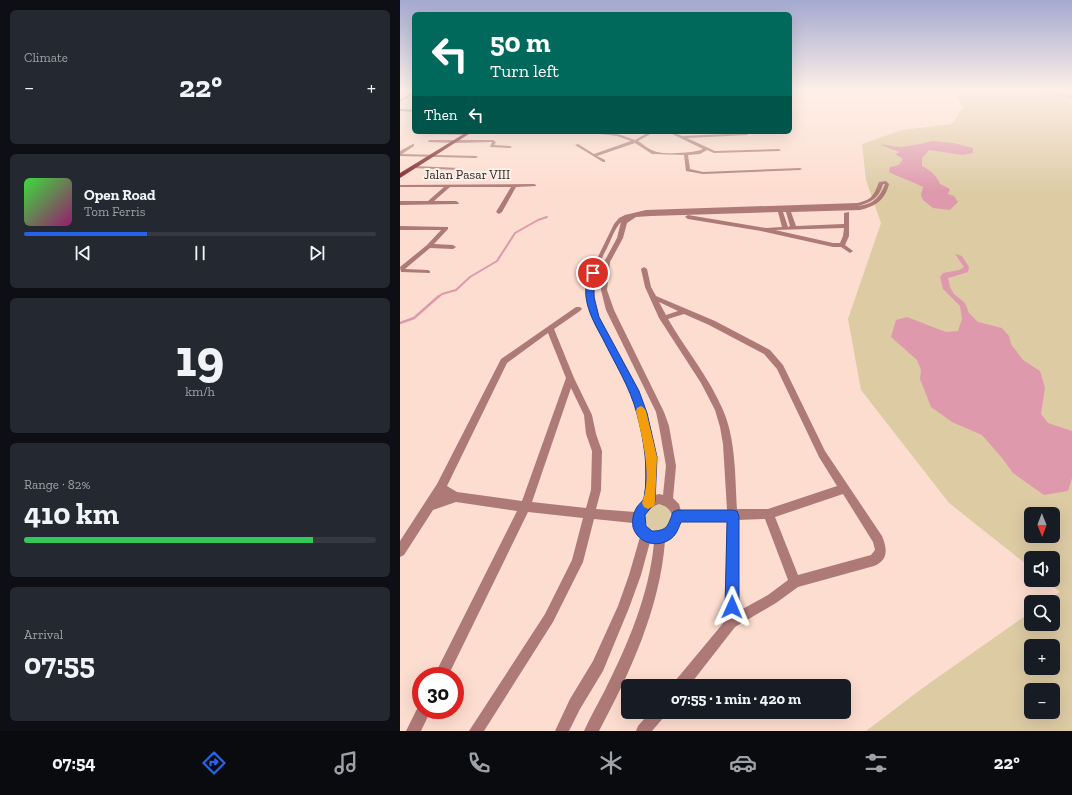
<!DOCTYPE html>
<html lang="en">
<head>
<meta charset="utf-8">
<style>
  :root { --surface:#171b24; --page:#242831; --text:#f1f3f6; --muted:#9ea1a6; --line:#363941; --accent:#2563eb }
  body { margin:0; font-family:"Zilla Slab",serif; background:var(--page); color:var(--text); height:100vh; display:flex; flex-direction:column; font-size:15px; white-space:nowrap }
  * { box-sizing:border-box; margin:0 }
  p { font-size:13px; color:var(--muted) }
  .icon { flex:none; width:22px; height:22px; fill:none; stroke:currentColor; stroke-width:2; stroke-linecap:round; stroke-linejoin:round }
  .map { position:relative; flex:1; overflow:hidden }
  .side { display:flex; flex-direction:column; gap:10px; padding:10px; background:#0d0f14; width:400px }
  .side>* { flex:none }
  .banner { position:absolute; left:12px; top:12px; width:380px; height:122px; border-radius:6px; box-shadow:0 4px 16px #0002; background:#00695c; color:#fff; overflow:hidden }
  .needle { width:26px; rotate:179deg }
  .controls { position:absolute; left:624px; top:507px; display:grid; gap:8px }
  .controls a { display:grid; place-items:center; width:36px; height:36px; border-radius:6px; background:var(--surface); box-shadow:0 4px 16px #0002; font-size:20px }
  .speed { position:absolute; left:12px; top:667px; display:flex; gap:8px; font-size:20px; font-weight:700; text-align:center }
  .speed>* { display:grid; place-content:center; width:52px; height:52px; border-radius:50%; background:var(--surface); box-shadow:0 4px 16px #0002; line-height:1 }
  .speed .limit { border:6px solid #d22; background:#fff; color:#111 }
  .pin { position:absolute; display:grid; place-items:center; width:34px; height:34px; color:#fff; margin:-17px; border:2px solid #fff; border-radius:50%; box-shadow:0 1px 4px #0007 }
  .me { position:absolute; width:44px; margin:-22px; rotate:1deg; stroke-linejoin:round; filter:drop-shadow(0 0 3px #0008) }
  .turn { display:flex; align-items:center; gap:14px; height:84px; padding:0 12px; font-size:18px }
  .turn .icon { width:52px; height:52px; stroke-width:2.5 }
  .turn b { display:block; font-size:28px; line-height:34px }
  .then { display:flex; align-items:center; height:38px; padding:0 12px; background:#0003; gap:8px; font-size:15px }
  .big { font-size:30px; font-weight:800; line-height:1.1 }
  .side .widget { flex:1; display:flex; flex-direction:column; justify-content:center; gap:6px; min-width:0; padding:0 14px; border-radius:6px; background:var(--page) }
  .side .dial { align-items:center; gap:0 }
  .dial b { font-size:52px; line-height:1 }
  .song { display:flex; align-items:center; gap:12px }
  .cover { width:48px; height:48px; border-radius:6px; background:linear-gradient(135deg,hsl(120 70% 55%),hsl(320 70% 35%)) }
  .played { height:4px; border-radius:2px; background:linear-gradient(90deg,var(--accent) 35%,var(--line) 35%) }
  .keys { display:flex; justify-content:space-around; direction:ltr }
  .heat { display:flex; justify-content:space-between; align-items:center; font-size:22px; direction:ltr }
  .charge { height:6px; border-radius:3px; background:linear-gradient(90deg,#34c759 82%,var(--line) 0) }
  .trip { position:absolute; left:221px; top:679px; width:230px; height:40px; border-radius:6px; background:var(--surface); box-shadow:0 4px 16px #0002; font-weight:800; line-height:40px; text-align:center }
  .dock { display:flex; height:64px; justify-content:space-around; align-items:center; background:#090b0e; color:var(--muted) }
  .dock .icon { width:28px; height:28px }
  .dock .active { color:var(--accent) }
  .dock b { font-size:18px; color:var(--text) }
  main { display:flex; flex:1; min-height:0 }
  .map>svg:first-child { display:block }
  .green { fill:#ddcba4; fill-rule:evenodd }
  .water { fill:#de99ad }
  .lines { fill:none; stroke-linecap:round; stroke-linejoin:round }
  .stream-far1 { stroke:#de99ad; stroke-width:2 }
  .stream { stroke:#de99ad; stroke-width:2.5 }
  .minor { fill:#ae7a78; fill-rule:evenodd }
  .major { fill:#751a21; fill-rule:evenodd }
  .route { fill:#2563eb; stroke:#184099 }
  .slow { fill:#f59e0b }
  .labels { text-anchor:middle; stroke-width:4; stroke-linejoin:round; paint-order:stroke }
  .far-street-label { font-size:13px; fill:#332722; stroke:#fcefe9 }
</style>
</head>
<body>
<main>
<section class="side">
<div class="widget"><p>Climate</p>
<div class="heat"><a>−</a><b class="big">22°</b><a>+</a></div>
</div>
<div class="widget">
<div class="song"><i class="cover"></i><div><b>Open Road</b><p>Tom Ferris</p></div></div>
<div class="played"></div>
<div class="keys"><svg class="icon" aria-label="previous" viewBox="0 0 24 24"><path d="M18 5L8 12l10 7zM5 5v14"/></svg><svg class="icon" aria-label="pause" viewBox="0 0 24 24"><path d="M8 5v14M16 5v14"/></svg><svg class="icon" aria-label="next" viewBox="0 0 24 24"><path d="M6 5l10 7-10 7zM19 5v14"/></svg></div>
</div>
<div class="widget dial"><b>19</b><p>km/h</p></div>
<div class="widget"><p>Range · 82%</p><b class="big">410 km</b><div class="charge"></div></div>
<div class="widget"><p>Arrival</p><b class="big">07:55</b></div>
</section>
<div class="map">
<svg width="672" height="731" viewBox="0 0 672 731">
  <rect width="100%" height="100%" fill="#fdddcf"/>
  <g class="green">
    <path d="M553 90H672V731H466L524 687 631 612V624H653V602H645L660 592 645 580H653V558H631V568L549 503 461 390 448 319 481 223 466 180 462 144 502 130 552 124 563 107ZM631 514H653V536H631ZM631 646H653V668H631ZM631 690H653V712H631Z"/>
    <path d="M258 504H262L269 508C274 522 265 537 249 528 241 517 248 509 258 504Z"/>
  </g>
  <g class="water">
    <path d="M532 141 554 143 573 148V153L563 155 529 150 522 158V166C530 170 537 176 540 184L550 189 548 194 554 196 558 202 550 210 533 208 523 200 521 195 523 187C512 181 500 178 489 172L490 167 499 165 503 159 495 154 500 152 480 145C486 143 493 147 500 147 511 146 522 144 532 141Z"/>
    <path d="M555 254 562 256 569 267 568 272 548 278 550 287 554 294 565 303 569 313 578 322 602 328 609 336 611 344 623 360 640 371 645 388 641 414 648 423 672 431V478L668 491 644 495 613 473 602 458 582 435 552 422 531 407 520 379 521 370 517 360 491 337 496 320 507 317 546 332 558 331 562 319 560 306 543 289 540 277 543 273 559 270 564 267Z"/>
  </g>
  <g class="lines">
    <path class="stream-far1" d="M38 297 42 294 56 290 70 277 97 261 115 233 138 220 147 217"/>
    <path class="stream" d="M0 323 14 318 39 296"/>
    <g class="minor">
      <path d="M390 90H397L390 92Z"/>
      <path d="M634 90H641L672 96V98Z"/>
      <path d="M14 92V94L0 102V100Z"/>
      <path d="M0 109 14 110V112L0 111Z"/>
      <path d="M19 132 67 133 69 134 67 135 20 134 18 133Z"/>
      <path d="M184 132 218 134 235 140 249 132H254L238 141C243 144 248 149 254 151 263 155 295 153 303 149L268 132H273L282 136 347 133 348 135 287 138 315 151 379 149 381 150 379 151 314 153 307 150 300 154 288 155 290 169 303 172 400 168 402 169 400 170 303 174 286 171 284 155 252 154 235 143 197 156 205 160V162H203L175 145 178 144 194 154 231 141 217 136Z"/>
      <path d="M29 140H93L96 142 94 145 110 146 112 147 110 148 90 147 92 142 55 143 28 142Z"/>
      <path d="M13 144H14V146L2 154 76 156 78 157 76 158 0 156V151Z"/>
      <path d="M14 166 60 168 62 169 60 170 12 168V166Z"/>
      <path d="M486 181 489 184C485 200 476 206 460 210L391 212 396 226 444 224V213L449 212V236L445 245 453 251 450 253 441 247H433L361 231 288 219 285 217 288 215 366 228 382 227 378 212 251 216 236 217 227 223 223 238 210 262 207 290 214 310 264 412 269 426 276 466 273 498 279 504 281 511 327 510 323 444 320 427 315 410 301 383 259 318 245 287 241 269 244 267 247 269 251 287 256 296 315 321 370 350 383 365 425 451 482 536C487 548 489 560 474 566L398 587 376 603 335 627 289 686H273L275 681 325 621 327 520 281 521 274 535 265 541C260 608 230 673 199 731H184C190 717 198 704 205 690 228 644 249 595 254 543L250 542 241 575 229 608 203 671 180 709 169 731H155L170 699 193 661 218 606 229 575 240 537 237 534 233 523 194 519 183 562 153 622 84 731H69L145 614 172 560 183 518 128 512 48 676H34L117 511 56 502 33 510 4 555 0 557V541L37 484 101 359 176 307H180L182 309 180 311 154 329 174 378 192 415 196 434 202 451 201 490 196 509 235 512 244 501 245 490V456L240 422 230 391 195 325 190 311 187 297 188 283 191 271 214 224 219 218 225 215 246 210 457 203C472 200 474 195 479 182ZM483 184H485C480 198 472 205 457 206 471 203 479 198 483 184ZM383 212H386L390 226 388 227ZM221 222 217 238 204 262 201 290 206 310 256 412 259 426 266 466 263 495 259 494 255 495C257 460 253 426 239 394 218 340 172 311 207 248 211 240 215 228 221 222ZM444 228 443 236 440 243H433L375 230ZM259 302 278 311 266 315ZM284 314 309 325 364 354 377 369 419 457 437 486 368 509H337C335 477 336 440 323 410 309 377 286 350 268 319ZM148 333 166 378 122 501 57 492 47 486 107 363ZM171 388 184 415 186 434 192 451 191 490 186 508 132 502ZM443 494 473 542 475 550 471 555 398 575 375 517ZM259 504C286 511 263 541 248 529 236 521 250 507 259 504ZM365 519 388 580 368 595 337 612V520Z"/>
      <path d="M134 184 136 185V186L116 187 102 212 99 214 96 212 111 187H50L34 201H56L59 203 58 204 0 205V201H28L44 187H0V185Z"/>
      <path d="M0 226 48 227V229L34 244 53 245 56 247 53 249 30 248 5 269 28 270 30 271V273L1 272 0 267 27 245 41 230H0Z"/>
      <path d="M21 704V710H31L21 731H6L19 705Z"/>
      <path d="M250 712H266L264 717 252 731H236L238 726Z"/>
    </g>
    <path class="major" d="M67 132H72L0 178V173Z"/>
  </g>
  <linearGradient id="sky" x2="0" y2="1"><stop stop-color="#a4a9d0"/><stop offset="0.47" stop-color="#fef0e9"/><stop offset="1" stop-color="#fef0e9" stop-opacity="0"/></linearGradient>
  <rect width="672" height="192" fill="url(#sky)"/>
  <path class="route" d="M193 271 196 273 194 284V297L199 317 239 391 247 413 257 457 255 502 245 515 246 526 252 531C268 531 268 525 273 512L277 510H333L337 511 339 516V607L336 612 332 614 327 612 325 607 327 522H281C277 532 275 538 265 542 252 547 237 541 233 527 232 520 233 513 237 507 239 504 243 501 244 498 249 470 244 440 237 414 230 387 215 364 203 339 196 326 188 313 186 297 185 289 187 281 189 273Z"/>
  <path class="slow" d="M241 406 244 408 246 411 257 457 255 502 254 506 248 509 244 507 242 503C253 476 242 438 236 411L237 408Z"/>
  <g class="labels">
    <g class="far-street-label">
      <text x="67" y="179">Jalan Pasar VIII</text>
    </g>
  </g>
</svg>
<div class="controls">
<a><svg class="needle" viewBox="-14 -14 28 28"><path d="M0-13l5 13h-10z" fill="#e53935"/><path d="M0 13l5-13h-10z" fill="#9ea1a6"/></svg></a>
<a><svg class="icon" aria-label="sound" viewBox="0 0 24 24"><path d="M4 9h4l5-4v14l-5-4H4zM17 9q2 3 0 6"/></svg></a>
<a><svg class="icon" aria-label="search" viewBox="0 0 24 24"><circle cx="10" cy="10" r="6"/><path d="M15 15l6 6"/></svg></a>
<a>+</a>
<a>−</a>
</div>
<div class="speed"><div class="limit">30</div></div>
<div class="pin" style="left:193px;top:273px;background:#d93025"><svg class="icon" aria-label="arrive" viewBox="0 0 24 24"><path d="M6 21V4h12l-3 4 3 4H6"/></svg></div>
<svg class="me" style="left:332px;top:607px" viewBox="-20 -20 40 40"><path d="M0-17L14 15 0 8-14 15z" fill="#2563eb" stroke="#fff" stroke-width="4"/></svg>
<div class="trip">07:55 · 1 min · 420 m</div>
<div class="banner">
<div class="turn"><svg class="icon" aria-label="left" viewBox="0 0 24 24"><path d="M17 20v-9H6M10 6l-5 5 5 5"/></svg><div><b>50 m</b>Turn left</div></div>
<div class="then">Then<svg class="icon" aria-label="left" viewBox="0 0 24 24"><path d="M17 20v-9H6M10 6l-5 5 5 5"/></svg></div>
</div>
</div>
</main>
<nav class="dock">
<b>07:54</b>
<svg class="icon active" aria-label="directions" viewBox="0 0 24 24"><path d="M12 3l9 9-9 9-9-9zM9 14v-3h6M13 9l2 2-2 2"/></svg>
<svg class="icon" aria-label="music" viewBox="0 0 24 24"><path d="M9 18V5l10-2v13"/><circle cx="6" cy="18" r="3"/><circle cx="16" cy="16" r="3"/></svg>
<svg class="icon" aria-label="phone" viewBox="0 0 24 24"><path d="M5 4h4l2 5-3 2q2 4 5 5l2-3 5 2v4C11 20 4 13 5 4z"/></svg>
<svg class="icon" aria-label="climate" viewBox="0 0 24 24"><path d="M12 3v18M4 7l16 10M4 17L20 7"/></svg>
<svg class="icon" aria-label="car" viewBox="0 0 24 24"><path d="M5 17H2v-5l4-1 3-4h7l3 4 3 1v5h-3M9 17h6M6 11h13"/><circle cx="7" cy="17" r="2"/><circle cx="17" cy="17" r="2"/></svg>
<svg class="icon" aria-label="filters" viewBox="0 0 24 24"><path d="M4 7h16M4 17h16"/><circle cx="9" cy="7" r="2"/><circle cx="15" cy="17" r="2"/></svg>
<b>22°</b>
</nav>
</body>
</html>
